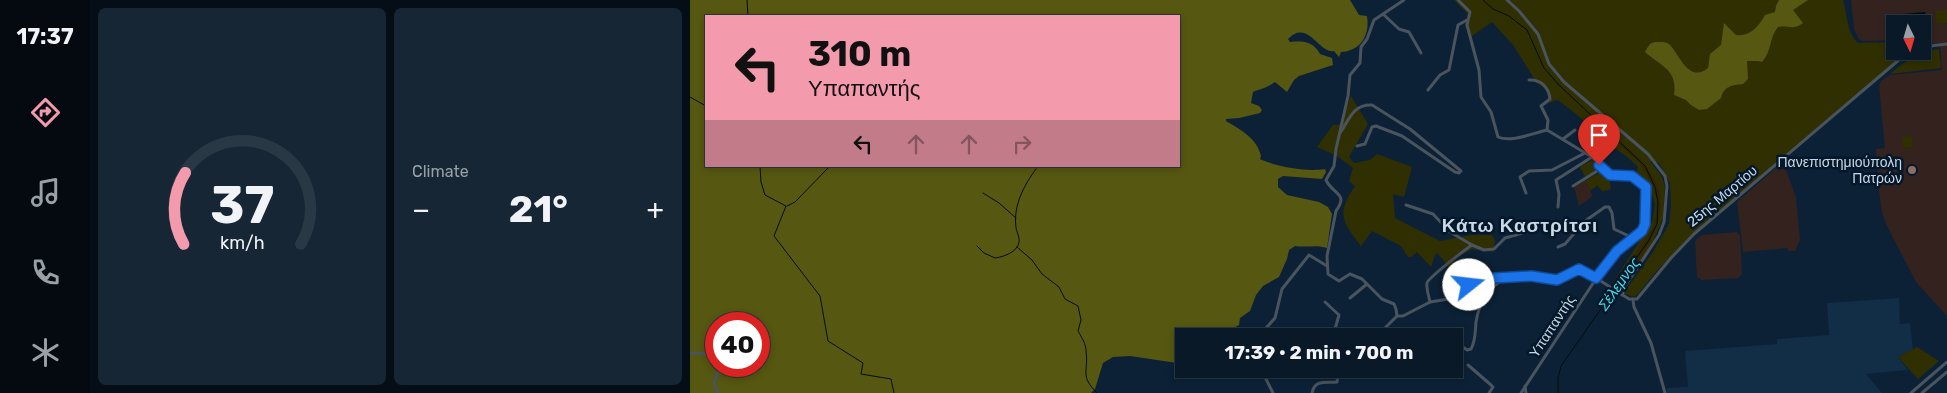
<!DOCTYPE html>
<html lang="en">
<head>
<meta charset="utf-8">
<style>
  :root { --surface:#091928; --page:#172634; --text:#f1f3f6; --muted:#99a0a8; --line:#293845; --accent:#f39aac }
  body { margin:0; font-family:Rubik,sans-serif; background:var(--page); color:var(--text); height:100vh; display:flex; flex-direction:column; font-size:19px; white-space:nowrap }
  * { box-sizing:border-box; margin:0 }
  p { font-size:16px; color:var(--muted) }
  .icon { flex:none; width:28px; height:28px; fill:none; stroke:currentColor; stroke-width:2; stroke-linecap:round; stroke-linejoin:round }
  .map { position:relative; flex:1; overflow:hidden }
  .drawer { display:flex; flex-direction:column; gap:8px; padding:8px; background:#050e16; width:600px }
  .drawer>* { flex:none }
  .top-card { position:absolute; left:15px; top:15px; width:475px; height:152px; border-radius:0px; box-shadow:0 2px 8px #0003,0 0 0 1px var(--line); background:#f39aac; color:#111; overflow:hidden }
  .needle { width:32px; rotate:175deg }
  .buttons { position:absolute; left:1196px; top:15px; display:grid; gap:10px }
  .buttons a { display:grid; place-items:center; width:45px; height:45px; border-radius:0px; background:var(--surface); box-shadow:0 2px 8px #0003,0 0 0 1px var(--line); font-size:25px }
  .speed { position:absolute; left:15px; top:312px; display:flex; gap:10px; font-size:25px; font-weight:700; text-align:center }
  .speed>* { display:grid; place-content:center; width:65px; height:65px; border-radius:50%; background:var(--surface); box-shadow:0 2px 8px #0003,0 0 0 1px var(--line); line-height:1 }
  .speed .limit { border:8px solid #d22; background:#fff; color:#111 }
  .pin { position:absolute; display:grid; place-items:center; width:42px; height:42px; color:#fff; margin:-51px -21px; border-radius:50% 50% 50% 0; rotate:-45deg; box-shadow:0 0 5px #0007 }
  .pin .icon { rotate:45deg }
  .me { position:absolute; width:55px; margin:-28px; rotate:74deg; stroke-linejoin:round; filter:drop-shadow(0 0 4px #0008) }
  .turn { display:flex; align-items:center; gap:18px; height:105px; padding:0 20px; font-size:22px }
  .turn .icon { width:65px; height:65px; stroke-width:2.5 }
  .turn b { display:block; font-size:35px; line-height:42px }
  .lanes { display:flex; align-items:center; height:48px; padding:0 20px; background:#0003; justify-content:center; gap:25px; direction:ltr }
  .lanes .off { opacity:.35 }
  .big { font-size:38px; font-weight:700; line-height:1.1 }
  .drawer .widget { flex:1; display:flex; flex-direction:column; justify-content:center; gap:8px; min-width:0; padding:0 18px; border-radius:8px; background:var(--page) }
  .drawer .dial { align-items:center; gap:0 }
  .dial svg { height:130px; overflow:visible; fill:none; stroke:var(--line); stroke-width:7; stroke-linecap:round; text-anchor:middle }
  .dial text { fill:var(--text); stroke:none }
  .heat { display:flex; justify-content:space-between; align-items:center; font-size:28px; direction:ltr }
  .drawer .tiles { flex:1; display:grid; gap:8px; grid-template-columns:repeat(2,1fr) }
  .trip { position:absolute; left:485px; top:328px; width:288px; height:50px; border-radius:0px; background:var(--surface); box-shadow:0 2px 8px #0003,0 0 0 1px var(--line); font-weight:700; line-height:50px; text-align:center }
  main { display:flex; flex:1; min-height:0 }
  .menu { display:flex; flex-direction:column; width:90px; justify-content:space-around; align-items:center; background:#040a10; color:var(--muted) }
  .menu .icon { width:35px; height:35px }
  .menu .active { color:var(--accent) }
  .menu b { font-size:22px; color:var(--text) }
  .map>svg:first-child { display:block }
  .built { fill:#122d46 }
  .education { fill:#34221e }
  .green { fill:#2f2f01 }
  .forest { fill:#565710; fill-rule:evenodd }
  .sand { fill:#2f2705 }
  .water { fill:#030d0e }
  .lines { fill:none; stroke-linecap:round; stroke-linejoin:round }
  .stream { stroke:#030d0e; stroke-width:1 }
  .minor { stroke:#49545e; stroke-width:3 }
  .route-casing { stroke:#114b97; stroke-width:12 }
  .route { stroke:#1a73e8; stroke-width:9 }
  .education-dot { fill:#8d6e63; stroke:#03182b; stroke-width:2 }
  .labels { text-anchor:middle; stroke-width:5; stroke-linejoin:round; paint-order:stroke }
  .poi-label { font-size:14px; fill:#cad8e5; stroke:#03182b; text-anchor:end }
  .street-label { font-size:14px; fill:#cad8e5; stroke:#03182b }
  .water-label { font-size:15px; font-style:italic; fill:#4bd7e5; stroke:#03182b }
  .district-label { font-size:19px; font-weight:bold; letter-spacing:1px; fill:#cad8e5; stroke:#03182b }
</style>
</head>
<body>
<main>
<nav class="menu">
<b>17:37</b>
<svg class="icon active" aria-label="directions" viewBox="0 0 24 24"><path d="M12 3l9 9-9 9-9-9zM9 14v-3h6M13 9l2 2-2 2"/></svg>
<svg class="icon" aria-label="music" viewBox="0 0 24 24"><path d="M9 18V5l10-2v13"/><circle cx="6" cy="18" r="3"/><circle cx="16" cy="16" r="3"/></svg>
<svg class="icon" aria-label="phone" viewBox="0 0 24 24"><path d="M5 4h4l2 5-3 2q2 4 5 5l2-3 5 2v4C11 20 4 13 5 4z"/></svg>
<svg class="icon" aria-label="climate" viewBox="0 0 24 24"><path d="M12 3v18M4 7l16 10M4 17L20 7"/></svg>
</nav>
<section class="drawer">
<div class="tiles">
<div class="widget dial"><svg viewBox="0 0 100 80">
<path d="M14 69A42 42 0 1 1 86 69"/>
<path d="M14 69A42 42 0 0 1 15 25" stroke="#f39aac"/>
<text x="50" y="56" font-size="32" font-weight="700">37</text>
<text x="50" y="72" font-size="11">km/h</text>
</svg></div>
<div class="widget"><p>Climate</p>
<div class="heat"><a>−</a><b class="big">21°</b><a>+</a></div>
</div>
</div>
</section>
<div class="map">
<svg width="1257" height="393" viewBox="0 0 1257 393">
  <rect width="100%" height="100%" fill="#0c2136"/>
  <path class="built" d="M1209 298 1210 324 1220 323 1223 350 1208 357 1218 370 1176 374 1192 393H977V388L998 387 995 351 1087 344V339L1139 335 1137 303Z"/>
  <g class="education">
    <path d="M1161 0H1257V316L1226 282 1197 226 1192 213 1189 191 1186 149 1195 148 1189 86 1191 81 1200 75 1252 70 1250 43 1233 45 1232 24H1205V40L1173 41 1169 39 1164 29Z"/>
    <path d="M1093 162 1106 197 1110 240 1105 251H1099L1097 248 1053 252 1047 202Z"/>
    <path d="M902 177 908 185 900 191 903 196 889 206 884 187Z"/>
    <path d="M1047 232 1050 236 1052 274 1048 278 1012 280 1007 277 1005 241 1012 235Z"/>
  </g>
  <g class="green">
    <path d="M764 0H1153C1157 13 1157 33 1168 43L1204 42 1205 51H1219L1008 229 966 272 947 295 943 297 934 293 963 252 979 224 981 206 980 183 969 163 960 161 972 177 975 187 973 218 962 244 932 291 922 284 962 222 965 205 960 187 945 175 948 167C939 157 928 151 918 143 901 128 886 112 867 100L859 103C861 94 854 87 847 83L823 45 802 22 779 38 775 23 778 14Z"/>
    <path d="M1257 10V23H1246V11Z"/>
    <path d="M1249 49 1251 68 1200 74C1216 60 1229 52 1249 49Z"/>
    <path d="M661 96 678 124 659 157 664 163 680 160 687 154 722 167 714 197 703 194 705 218 750 241 781 235H802L805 240 803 252 782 249 768 257 759 267 747 253 745 255 741 267 727 252 721 257H718L711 246 682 231 671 246C652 222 646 213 665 186L659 181 663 168 647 156 627 147 643 125H649Z"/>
    <path d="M1222 136 1223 147 1213 148 1212 137Z"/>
    <path d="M902 160 907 165V170L895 177 890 167Z"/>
    <path d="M912 171 919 178 921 188 919 190 912 191 907 185 901 190 895 181Z"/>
    <path d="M1227 347 1249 361 1228 379 1208 357Z"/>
  </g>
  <g class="forest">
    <path d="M0 0H660L669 15 677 16C680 35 671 51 651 52L649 57 644 51C629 54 618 18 598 39L600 42C613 41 623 41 630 54L642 58 643 65 609 76 604 80 597 92 585 82C575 89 572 88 563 92L561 103 569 106 572 110 570 113 549 118 536 119V121C551 130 567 138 571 156L570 159 572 160C589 167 617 172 635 169L636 172 632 179 593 176 588 179V187L597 195 629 202 638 207 642 214 637 248C626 244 616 248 605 246L599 250 597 259 589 277 573 286 566 295 560 311 550 318 549 325 530 336H494V364L440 356 423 357 413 363 405 389 401 393H0ZM16 16H489V166H16ZM26 324H69V366H26Z"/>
    <path d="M1089 0H1118L1103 10 1113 23C1102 31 1100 25 1088 27 1079 38 1082 51 1072 62L1068 61H1057L1058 79 1053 84C1042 85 1034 86 1031 98L1017 109 1009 110 1001 105 996 100 984 95C988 69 970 66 955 52 958 47 959 43 965 42 971 42 976 41 980 45 989 54 999 84 1018 68L1020 54 1031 45 1034 23 1046 35C1060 37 1069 26 1075 15L1085 12 1086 6Z"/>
  </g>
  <path class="sand" d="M932 143C998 197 968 231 929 289L923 284 963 228 966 215V199L961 181 950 164 930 145Z"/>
  <path class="water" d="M1235 12 1236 22 1213 24 1212 14Z"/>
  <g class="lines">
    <g class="stream">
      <path d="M57 0 58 16"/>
      <path d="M793 0 803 9 819 16 837 30 854 68 869 85 955 166 965 187 968 202 967 224 959 240 871 366 868 378V393"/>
      <path d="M0 97 16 106"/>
      <path d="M70 166 71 182 75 195 96 206 84 236 130 296 138 341 173 363 171 374 201 379 204 393"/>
      <path d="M293 193 309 203 326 218"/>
      <path d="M97 206 105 202 140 166"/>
      <path d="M287 246 294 253 305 258C313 257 328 252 329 242 330 237 326 231 326 227 323 206 334 185 346 169"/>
      <path d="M327 247 342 260 352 274 369 287 375 299 388 306 391 320 388 331C392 338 396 344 396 351 399 372 389 375 407 393"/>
    </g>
    <g class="minor">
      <path d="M768 0 780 12 777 25 789 70 791 97 801 112 808 137C821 143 843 133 857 130L902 157 918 174 942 176 956 187 954 227 950 233 919 259 831 393"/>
      <path d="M817 0 829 11 848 34 859 64 874 82 958 154 975 176 977 186 974 222 969 235 936 285 932 295"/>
      <path d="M693 14 709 29 719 32 731 53"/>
      <path d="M1232 47 1257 44"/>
      <path d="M839 80C851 79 859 88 860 99L851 106 858 120 857 130"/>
      <path d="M738 90 750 75 759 70 768 25 777 20"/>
      <path d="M650 133C659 121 662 104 682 105L720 129 771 171 769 173 765 172 712 136 686 126 682 127 675 144 667 146"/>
      <path d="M873 139 885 130"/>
      <path d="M883 186 912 168"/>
      <path d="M836 193 830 177 839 171 862 170 895 153"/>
      <path d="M716 205 743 214 760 232 782 245"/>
      <path d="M868 207 869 194 866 180 902 157"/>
      <path d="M868 247 875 244 895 221 915 207H919L922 213 924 229 943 238"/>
      <path d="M660 298 677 284"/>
      <path d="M943 300 944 307 961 343 975 393"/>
      <path d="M635 302 649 315 643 336"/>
      <path d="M740 302C739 296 736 289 737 283 738 278 776 249 782 245L794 250 804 249 815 238 848 229"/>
      <path d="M707 316H713L740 302 765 298 779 285 788 280 841 276 867 280 875 278 887 269 906 278 939 299H947L981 258 1004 234 1210 59 1222 51"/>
      <path d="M707 316 706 309 704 304 692 299 672 279 660 274 649 281 638 274 637 256 646 211C659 193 643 195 636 180L644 166 646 149 658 96 660 75 670 63 671 47 677 39 684 20 714 0"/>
      <path d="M569 336 585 318 592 289 619 255 637 266"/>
      <path d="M683 336 692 331 707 316"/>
      <path d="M770 345 777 350 781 349C786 340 785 332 786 322 789 302 799 287 816 278"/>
      <path d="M0 353 26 354"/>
      <path d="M778 365 801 385 803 387 799 393"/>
      <path d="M571 369 583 393"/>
      <path d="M632 369 648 376"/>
      <path d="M691 369 700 375 706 369"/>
      <path d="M835 386 836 393"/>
      <path d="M28 393 24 383 30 366"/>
      <path d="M622 393C625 379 636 383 647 382L648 376 655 372 657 369"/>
      <path d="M1221 393 1257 362"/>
      <path d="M1232 393 1257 372"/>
    </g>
  </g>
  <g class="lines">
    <g class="route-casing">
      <path id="route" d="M779 285 788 280 805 278 841 276 867 280 889 269 906 278 927 251 952 231 955 224 956 187 942 176 920 175 909 165"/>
    </g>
    <use href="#route" class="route"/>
  </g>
  <circle class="education-dot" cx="1222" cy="170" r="5"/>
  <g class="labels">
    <g class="poi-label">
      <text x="1212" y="167">Πανεπιστημιούπολη<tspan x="1212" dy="16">Πατρών</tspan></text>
    </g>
    <g class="street-label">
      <text transform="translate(1032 196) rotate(-40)" y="5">25ης Μαρτίου</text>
      <text transform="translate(862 326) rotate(-57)" y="5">Υπαπαντής</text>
    </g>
    <g class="water-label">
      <text transform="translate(929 284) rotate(-55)" y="5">Σέλεμνος</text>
    </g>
    <g class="district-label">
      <text x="830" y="232">Κάτω Καστρίτσι</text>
    </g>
  </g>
</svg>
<div class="buttons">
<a><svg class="needle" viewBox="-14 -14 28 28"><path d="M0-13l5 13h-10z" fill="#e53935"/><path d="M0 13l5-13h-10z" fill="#99a0a8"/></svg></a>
</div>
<div class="speed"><div class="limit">40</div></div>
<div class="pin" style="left:909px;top:165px;background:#d93025"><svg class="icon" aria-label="arrive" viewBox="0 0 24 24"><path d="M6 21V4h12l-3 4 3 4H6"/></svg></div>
<svg class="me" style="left:779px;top:285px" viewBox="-20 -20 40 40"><circle r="19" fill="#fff"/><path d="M0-13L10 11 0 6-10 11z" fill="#1a73e8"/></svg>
<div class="trip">17:39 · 2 min · 700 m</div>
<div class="top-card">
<div class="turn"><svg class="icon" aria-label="left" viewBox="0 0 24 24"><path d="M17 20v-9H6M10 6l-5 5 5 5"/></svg><div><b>310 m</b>Υπαπαντής</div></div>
<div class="lanes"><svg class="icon" aria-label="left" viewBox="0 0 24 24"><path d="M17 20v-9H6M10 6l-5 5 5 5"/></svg><svg class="icon off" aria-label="ahead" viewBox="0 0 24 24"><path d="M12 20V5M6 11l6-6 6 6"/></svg><svg class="icon off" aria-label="ahead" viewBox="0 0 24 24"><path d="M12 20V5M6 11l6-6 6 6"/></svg><svg class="icon off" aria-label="right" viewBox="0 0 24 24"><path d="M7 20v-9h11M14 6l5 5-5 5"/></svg></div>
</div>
</div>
</main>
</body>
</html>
